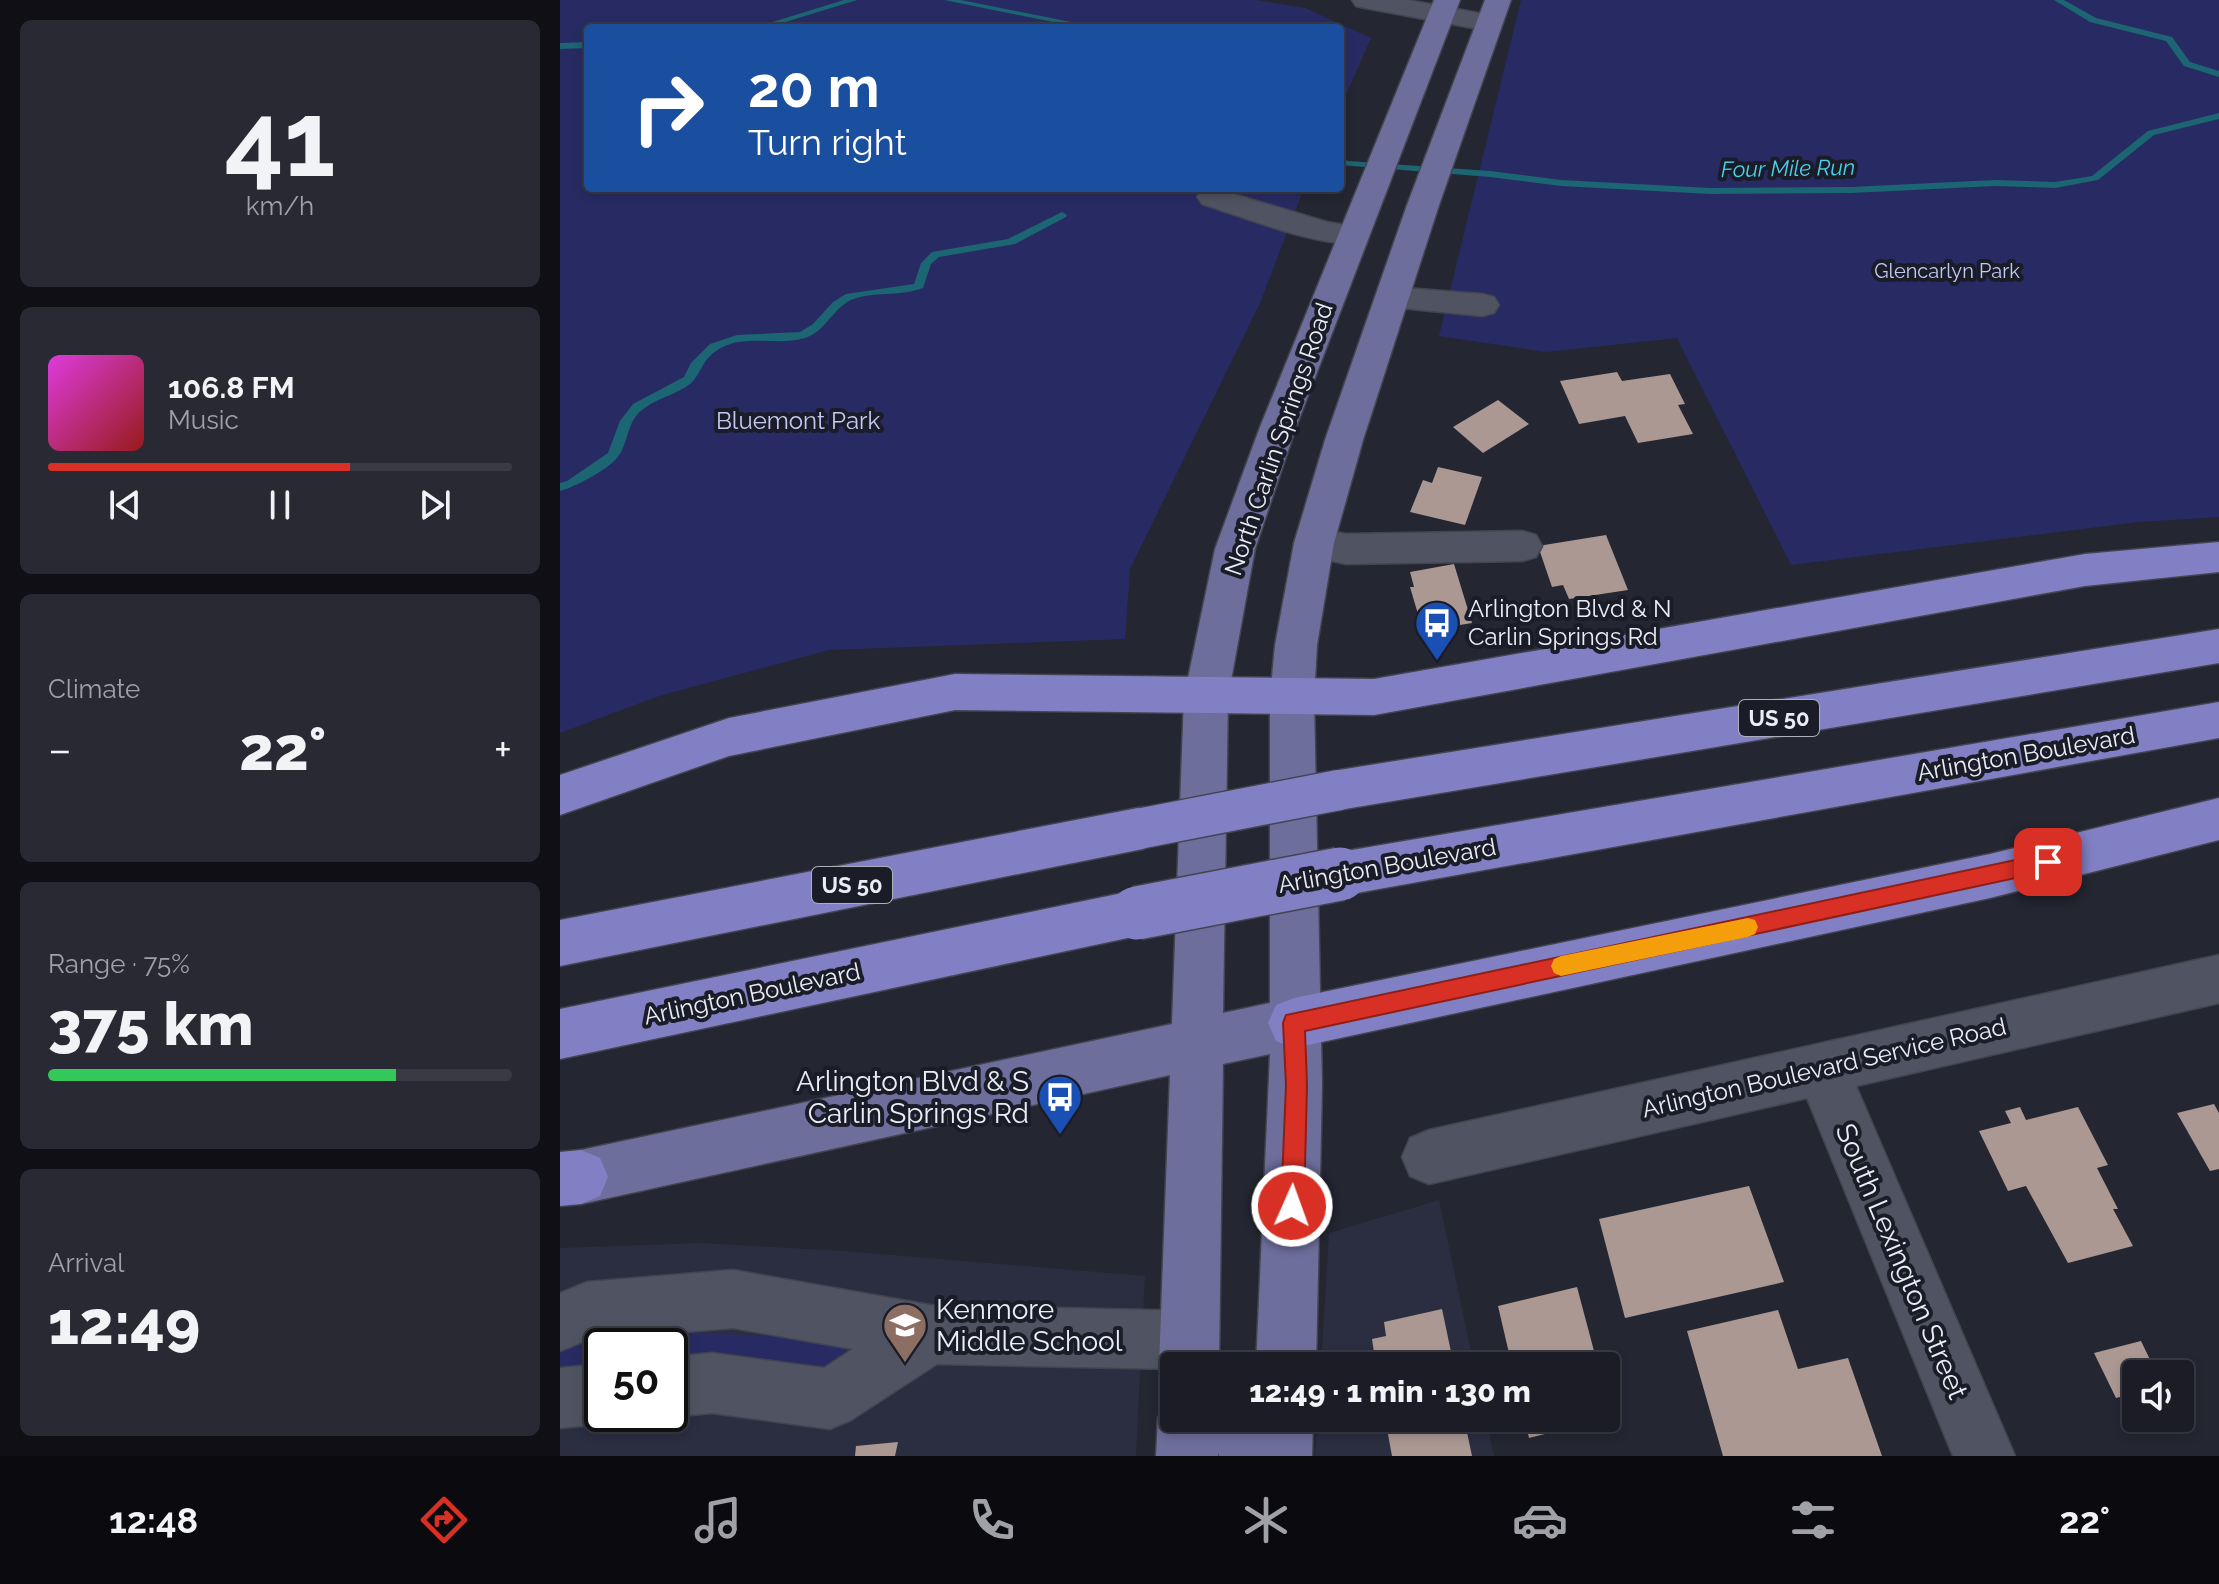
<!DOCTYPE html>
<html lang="en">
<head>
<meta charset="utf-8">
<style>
  :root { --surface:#1b1c26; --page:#282932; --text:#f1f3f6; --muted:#a0a1a7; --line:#393a43; --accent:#d93025 }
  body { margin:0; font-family:Raleway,sans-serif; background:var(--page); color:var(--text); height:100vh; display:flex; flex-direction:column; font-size:30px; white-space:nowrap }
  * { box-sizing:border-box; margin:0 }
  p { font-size:26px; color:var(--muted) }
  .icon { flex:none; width:44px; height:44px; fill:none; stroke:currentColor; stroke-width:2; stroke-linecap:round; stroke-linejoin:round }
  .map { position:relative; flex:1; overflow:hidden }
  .side { display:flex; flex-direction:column; gap:20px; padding:20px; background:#0f0f15; width:560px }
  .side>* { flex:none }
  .banner { position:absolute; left:24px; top:24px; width:760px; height:168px; border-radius:8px; box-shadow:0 4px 12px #0003,0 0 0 2px var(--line); background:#1a4fa0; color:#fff; overflow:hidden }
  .tools { position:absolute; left:1562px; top:1360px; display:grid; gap:16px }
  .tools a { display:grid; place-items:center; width:72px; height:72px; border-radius:8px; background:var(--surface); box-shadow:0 4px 12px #0003,0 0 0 2px var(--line); font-size:40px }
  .speed { position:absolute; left:24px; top:1328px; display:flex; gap:16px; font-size:40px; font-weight:700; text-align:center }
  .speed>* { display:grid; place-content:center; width:104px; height:104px; border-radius:50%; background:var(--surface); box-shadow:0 4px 12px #0003,0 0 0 2px var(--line); line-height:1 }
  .speed .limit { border:4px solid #111; border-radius:12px; background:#fff; color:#111 }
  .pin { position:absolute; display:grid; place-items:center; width:68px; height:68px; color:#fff; margin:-34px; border-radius:16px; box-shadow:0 4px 12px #0006 }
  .me { position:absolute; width:88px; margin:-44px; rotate:2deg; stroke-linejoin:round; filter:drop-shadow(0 0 6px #0008) }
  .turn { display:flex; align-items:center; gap:28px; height:168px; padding:0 32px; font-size:36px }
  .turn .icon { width:104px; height:104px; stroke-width:2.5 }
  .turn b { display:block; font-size:56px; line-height:68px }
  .big { font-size:60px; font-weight:800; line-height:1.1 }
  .side .widget { flex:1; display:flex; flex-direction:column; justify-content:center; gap:12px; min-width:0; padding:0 28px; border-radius:12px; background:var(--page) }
  .side .dial { align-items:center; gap:0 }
  .dial b { font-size:104px; line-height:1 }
  .song { display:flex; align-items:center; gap:24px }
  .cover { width:96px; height:96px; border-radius:12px; background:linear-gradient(135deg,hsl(300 70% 55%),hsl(0 70% 35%)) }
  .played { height:8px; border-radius:4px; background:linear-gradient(90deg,var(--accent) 65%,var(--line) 65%) }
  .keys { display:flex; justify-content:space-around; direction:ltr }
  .heat { display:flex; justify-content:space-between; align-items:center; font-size:44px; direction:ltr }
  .charge { height:12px; border-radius:6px; background:linear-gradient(90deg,#34c759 75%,var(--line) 0) }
  .trip { position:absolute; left:600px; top:1352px; width:460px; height:80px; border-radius:8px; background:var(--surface); box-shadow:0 4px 12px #0003,0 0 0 2px var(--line); font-weight:800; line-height:80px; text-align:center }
  .tab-bar { display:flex; height:128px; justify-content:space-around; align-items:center; background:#0b0b0f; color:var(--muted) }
  .tab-bar .icon { width:56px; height:56px }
  .tab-bar .selected { color:var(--accent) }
  .tab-bar b { font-size:36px; color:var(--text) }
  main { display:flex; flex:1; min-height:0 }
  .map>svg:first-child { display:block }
  .built { fill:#2b2e41; fill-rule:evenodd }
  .green { fill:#282b63 }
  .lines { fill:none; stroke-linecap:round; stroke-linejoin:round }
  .stream { fill:#1c6572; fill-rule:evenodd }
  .building { fill:#ab9893 }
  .minor-casing { stroke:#42444f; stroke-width:3 }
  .major-casing { stroke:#42444f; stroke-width:3 }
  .highway-casing { stroke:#42444f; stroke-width:3 }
  .minor { fill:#505361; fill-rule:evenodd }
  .major { fill:#6d6e9c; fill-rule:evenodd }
  .highway { fill:#8180c4; fill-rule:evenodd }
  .highway-bridge-far1-casing { stroke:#42444f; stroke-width:43; stroke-linecap:butt }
  .highway-bridge-casing { stroke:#42444f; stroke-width:56; stroke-linecap:butt }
  .highway-bridge-far1 { stroke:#8180c4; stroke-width:40 }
  .highway-bridge { stroke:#8180c4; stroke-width:53 }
  .route { fill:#d93025; stroke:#8d1f18; stroke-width:2 }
  .slow { fill:#f59e0b }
  .labels { text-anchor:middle; stroke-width:8; stroke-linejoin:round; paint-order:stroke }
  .far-park-label { font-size:20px; fill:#c2c9f4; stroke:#1a1c28 }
  .far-water-label { font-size:22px; font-style:italic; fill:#4ad2ec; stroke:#1a1c28 }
  .shield { fill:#1a1c28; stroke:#acaeb8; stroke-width:2 }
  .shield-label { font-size:22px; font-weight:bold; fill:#ebedf6 }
  .park-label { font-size:24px; fill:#c2c9f4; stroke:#1a1c28 }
  .street-label { font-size:24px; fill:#ebedf6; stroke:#1a1c28 }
  .poi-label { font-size:24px; fill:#ebedf6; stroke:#1a1c28; text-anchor:start }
  .near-poi-label { font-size:28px; fill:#ebedf6; stroke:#1a1c28; text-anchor:end }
  .near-street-label { font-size:28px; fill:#ebedf6; stroke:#1a1c28 }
</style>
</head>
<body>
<main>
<section class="side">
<div class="widget dial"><b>41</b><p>km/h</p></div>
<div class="widget">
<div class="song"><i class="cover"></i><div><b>106.8 FM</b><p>Music</p></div></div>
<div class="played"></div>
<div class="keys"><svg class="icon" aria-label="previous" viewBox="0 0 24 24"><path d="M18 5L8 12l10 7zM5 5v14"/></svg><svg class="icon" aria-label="pause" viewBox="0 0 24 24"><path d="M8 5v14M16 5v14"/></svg><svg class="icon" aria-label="next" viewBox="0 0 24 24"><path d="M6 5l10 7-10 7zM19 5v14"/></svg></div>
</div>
<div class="widget"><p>Climate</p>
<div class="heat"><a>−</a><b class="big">22°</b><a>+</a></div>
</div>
<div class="widget"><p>Range · 75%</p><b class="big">375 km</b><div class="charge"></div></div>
<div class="widget"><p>Arrival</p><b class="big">12:49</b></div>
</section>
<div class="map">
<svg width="1659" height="1456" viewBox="0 0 1659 1456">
  <rect width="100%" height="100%" fill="#242632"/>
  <g class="built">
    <path d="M879 1200 914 1366H761L769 1233Z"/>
    <path d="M141 1243 284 1251 585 1276 576 1456H0V1248ZM42 1346H110V1414H42Z"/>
    <path d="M757 1418H926L934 1456H755Z"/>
  </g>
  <g class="green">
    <path d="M0 0H696L745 8 811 38 780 108V28H28V188H744L700 303 570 569 565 639 269 650 99 696 0 733Z"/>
    <path d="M961 0H1659V517L1578 522 1231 565 1117 338 986 352 879 336Z"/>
    <path d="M141 1333 213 1336 282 1347 288 1355 275 1370C220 1361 165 1352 110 1357V1346H42V1364L0 1372V1348L69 1337Z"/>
  </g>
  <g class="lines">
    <g class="stream">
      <path d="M284 0H297L206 28H193Z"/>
      <path d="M384 0H401L541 28H523Z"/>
      <path d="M1494 0H1504L1536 18 1612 37 1630 62 1659 71V77L1624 66 1606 41 1530 22Z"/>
      <path d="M28 42V48L0 49V43Z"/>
      <path d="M1659 113V119L1594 135 1538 180 1495 188 1435 186 1291 193 1150 194 1001 186 930 177 780 165V157L788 161 930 171 1001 180 1150 188 1291 187 1435 180 1495 182 1532 176 1588 131Z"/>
      <path d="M502 212 507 215 506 217 455 244 379 257 371 264 363 288C339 297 312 291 291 300 272 309 266 331 245 338 216 347 183 332 156 351 142 360 140 376 130 384 116 395 96 398 82 410 66 422 69 444 57 458 47 470 15 487 0 491V483L7 481 48 453 60 421 73 404 124 377 131 363 150 344 177 335 240 332 253 324 273 302 286 294 354 284 361 263 372 252 448 239Z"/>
    </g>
  </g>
  <g class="building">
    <path d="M1057 372 1062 381 1110 374 1125 404 1118 405 1133 434 1078 443 1065 416 1019 424 1000 381Z"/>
    <path d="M938 400 969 424 923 453 893 427Z"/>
    <path d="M878 467 922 477 905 525 850 512 863 480 872 483Z"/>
    <path d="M1046 535 1068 590 1009 599 1003 585 992 587 978 546Z"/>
    <path d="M894 564 912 623 863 631 850 587H854L850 572Z"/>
    <path d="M1654 1104 1659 1113V1169L1650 1171 1617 1113Z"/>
    <path d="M1460 1107 1466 1120 1518 1107 1548 1165 1537 1168 1558 1209H1553L1573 1246 1508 1263 1466 1186 1448 1191 1419 1131 1451 1123 1445 1111Z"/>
    <path d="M1189 1186 1224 1282 1065 1318 1039 1219Z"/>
    <path d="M1017 1287 1038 1366H952L938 1306Z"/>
    <path d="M882 1309 894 1366H816L812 1339 826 1336 824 1322Z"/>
    <path d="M1218 1310 1238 1369 1288 1358 1322 1456H1163L1127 1331Z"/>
    <path d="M1581 1341 1597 1374H1576V1393L1556 1398 1534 1353Z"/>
    <path d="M825 1418H904L912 1456H832Z"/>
    <path d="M964 1418H1045V1419L969 1438Z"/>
    <path d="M338 1442 335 1456H295L296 1446Z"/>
  </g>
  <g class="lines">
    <g class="minor-casing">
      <g id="minor">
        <path d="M792 0H848L929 15 939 17 942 23 939 29 929 31 805 8 796 6Z"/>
        <path d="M654 188 767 222 803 228 808 235 803 242C767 251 681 216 642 204L637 197 642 190Z"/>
        <path d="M832 287 922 294 934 297 939 305 934 313 922 316 820 306 815 298 820 290Z"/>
        <path d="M754 528 786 534 962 531 976 535 982 546 976 557 962 561 786 564 740 554 734 543 740 532Z"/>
        <path d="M1659 955V1003L1296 1086 1455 1456H1393L1247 1098 869 1184 850 1176 842 1157 850 1138 869 1130Z"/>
        <path d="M173 1270 370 1305 630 1311 651 1319 659 1340 651 1361 638 1366H614V1369L377 1364 291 1420 270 1429 152 1413 110 1417 103 1414H110V1357L152 1353 264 1368 293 1349 173 1328 27 1340 0 1351V1293L27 1282Z"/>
        <path d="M42 1364V1414L63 1415 42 1424 0 1428V1368Z"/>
      </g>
    </g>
    <g class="major-casing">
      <g id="major">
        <path d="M874 0H900L736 427 695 549 668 697 663 1013 710 1003V698L715 645 734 543 765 440 847 205 925 0H951L879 205 803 440 774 543 757 645 754 698 762 1085 756 1366H696L710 1054 663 1064 659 1366H614V1390L608 1387 599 1366 610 1075 21 1204 2 1196 0 1161 2 1158 21 1150 612 1024 624 697 655 549 700 427Z"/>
        <path d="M614 1393V1418H753L752 1456H659L658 1453V1456H596L598 1418 607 1397Z"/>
      </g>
    </g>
    <g class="highway-casing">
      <g id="highway">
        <path d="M1659 542V572L1525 586 814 715 395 710 169 756 0 815V775L169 718 395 674 814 679 1525 554Z"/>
        <path d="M1659 629V663L779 810 763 804 756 790 763 776 779 770Z"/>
        <path d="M1659 702V738L780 896 763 889 756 874 763 859 780 852Z"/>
        <path d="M1659 798V840L1430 898 734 1048 716 1041 708 1023 716 1005 734 998 1430 854Z"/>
        <path d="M583 807 599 813 606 828 599 843 583 849 0 966V920Z"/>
        <path d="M577 890 594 897 601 913 594 929 577 936 0 1059V1009Z"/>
        <path d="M21 1150 40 1158 48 1177 40 1196 21 1204 0 1206V1152Z"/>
      </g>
    </g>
    <use href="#minor" class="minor"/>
    <use href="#major" class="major"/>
    <use href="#highway" class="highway"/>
    <g class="highway-bridge-far1-casing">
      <path id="highway-bridge-far1" d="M583 828 779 790"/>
    </g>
    <g class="highway-bridge-casing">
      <path id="highway-bridge" d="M577 913 780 874"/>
    </g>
    <use href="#highway-bridge-far1" class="highway-bridge-far1"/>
    <use href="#highway-bridge" class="highway-bridge"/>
  </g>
  <path class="route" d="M1488 853 1495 856 1497 862 1495 868 1488 871 745 1031 747 1085 744 1206 740 1214 732 1217 724 1214 721 1206 726 1085 723 1023 726 1015Z"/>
  <path class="slow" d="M1188 918 1195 920 1198 927 1195 934 1188 937 1001 976 994 973 991 966 994 959 1001 956Z"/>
  <defs>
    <g id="bus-pin" transform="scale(2.3)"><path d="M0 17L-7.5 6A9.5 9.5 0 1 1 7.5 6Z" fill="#1a4fb4" stroke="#1a1c28"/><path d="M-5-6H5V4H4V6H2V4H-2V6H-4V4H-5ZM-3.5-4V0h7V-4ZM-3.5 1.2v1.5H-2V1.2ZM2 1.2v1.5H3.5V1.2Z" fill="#fff"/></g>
    <g id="school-pin" transform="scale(2.3)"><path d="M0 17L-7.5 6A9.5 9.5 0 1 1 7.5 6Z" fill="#8d6e63" stroke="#1a1c28"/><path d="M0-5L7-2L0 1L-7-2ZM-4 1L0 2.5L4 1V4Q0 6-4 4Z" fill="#fff"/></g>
  </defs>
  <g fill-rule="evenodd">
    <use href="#bus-pin" x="877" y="623"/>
    <use href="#bus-pin" x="500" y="1097"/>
    <use href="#school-pin" x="345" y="1325"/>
  </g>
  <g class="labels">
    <g class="far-park-label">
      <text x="1387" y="278">Glencarlyn Park</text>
    </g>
    <g class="far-water-label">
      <text transform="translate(1228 168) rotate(-1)" y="8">Four Mile Run</text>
    </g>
    <g class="shield">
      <rect x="1179" y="700" width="80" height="36" rx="6"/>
      <rect x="252" y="867" width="80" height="36" rx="6"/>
    </g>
    <g class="shield-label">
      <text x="1219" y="726">US 50</text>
      <text x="292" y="893">US 50</text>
    </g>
    <g class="park-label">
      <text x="238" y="429">Bluemont Park</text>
    </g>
    <g class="street-label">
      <text transform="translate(719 439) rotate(-71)" y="8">North Carlin Springs Road</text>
      <text transform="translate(1466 754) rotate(-10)" y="8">Arlington Boulevard</text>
      <text transform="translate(827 866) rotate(-10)" y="8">Arlington Boulevard</text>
      <text transform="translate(192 994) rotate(-12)" y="8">Arlington Boulevard</text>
      <text transform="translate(1264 1068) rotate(-13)" y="8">Arlington Boulevard Service Road</text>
    </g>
    <g class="poi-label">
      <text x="908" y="617">Arlington Blvd &amp; N<tspan x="908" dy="28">Carlin Springs Rd</tspan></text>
    </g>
    <g class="near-poi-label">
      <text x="469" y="1091">Arlington Blvd &amp; S<tspan x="469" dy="32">Carlin Springs Rd</tspan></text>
      <text x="376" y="1319" text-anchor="start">Kenmore<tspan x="376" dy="32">Middle School</tspan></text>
    </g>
    <g class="near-street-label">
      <text transform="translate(1342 1261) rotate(67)" y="10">South Lexington Street</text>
    </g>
  </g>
</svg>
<div class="tools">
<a><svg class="icon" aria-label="sound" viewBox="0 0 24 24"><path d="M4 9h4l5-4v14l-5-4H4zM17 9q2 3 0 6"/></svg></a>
</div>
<div class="speed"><div class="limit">50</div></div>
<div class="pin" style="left:1488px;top:862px;background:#d93025"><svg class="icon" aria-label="arrive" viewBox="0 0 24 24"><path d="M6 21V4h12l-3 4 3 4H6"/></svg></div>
<svg class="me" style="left:732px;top:1206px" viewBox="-20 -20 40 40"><circle r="17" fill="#d93025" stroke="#fff" stroke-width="3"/><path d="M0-11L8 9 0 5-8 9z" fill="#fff"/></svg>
<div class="trip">12:49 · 1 min · 130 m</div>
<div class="banner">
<div class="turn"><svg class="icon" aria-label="right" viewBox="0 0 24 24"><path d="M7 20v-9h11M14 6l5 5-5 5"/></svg><div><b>20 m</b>Turn right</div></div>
</div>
</div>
</main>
<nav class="tab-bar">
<b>12:48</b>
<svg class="icon selected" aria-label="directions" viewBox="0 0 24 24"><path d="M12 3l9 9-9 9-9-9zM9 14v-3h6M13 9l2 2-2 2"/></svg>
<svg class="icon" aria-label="music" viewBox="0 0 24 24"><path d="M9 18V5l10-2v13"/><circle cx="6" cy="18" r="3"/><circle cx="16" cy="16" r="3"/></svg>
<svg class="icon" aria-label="phone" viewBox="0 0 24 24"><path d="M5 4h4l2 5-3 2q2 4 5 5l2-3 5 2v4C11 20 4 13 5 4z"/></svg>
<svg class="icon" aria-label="climate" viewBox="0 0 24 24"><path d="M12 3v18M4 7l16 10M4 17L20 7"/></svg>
<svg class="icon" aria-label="car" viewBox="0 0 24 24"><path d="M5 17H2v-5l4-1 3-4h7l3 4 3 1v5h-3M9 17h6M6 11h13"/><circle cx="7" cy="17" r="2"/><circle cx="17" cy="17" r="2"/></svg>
<svg class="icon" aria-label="filters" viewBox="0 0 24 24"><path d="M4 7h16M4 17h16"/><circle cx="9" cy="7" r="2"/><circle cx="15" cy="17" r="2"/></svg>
<b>22°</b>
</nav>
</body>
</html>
